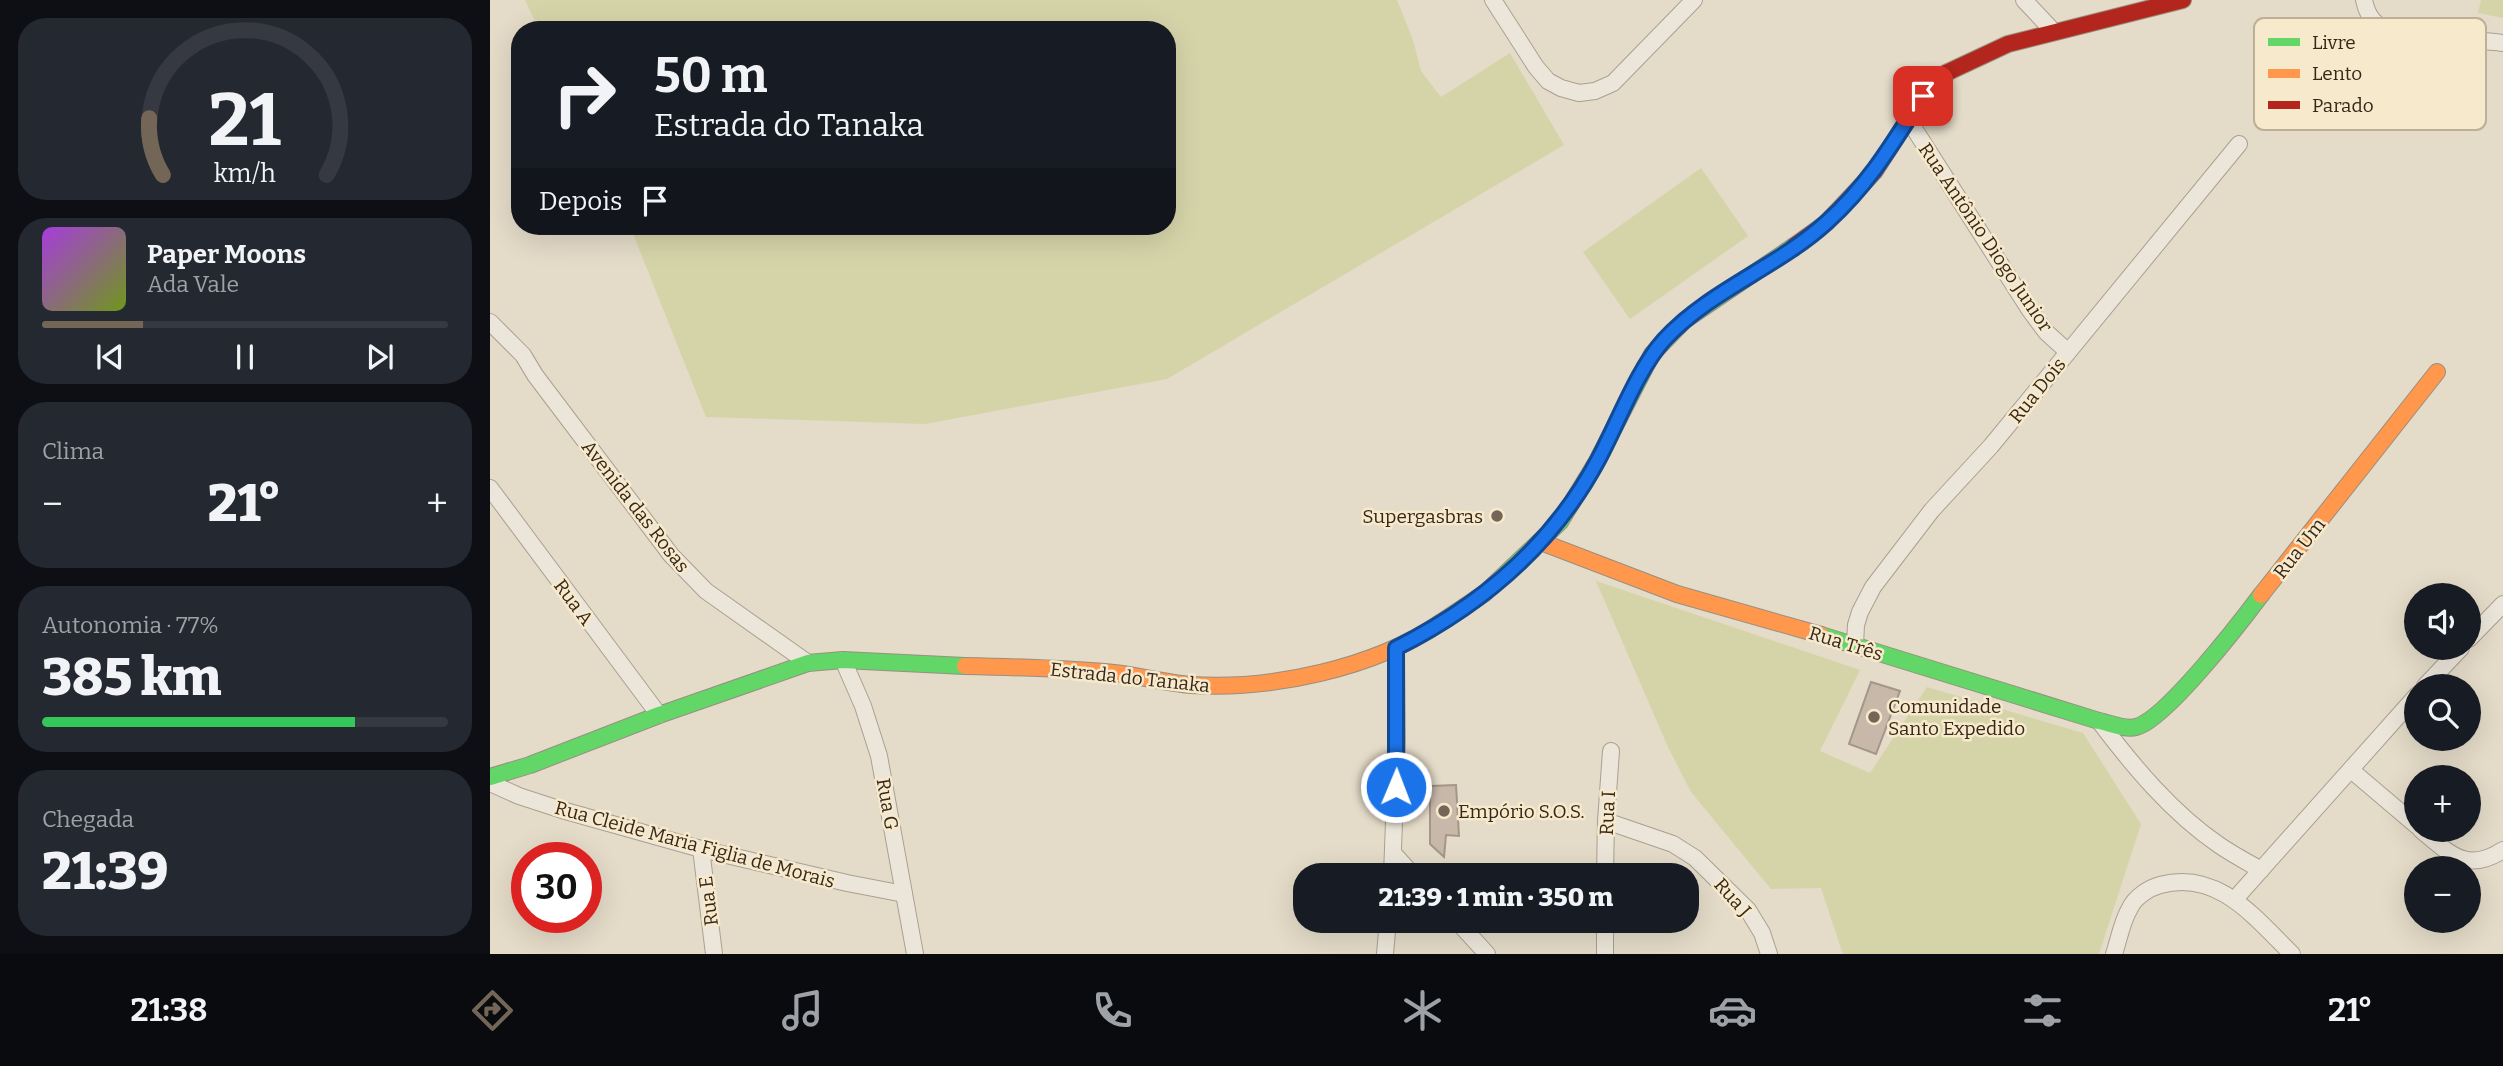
<!DOCTYPE html>
<html lang="pt">
<head>
<meta charset="utf-8">
<style>
  :root { --surface:#171b24; --page:#242831; --text:#f1f3f6; --muted:#9ea1a6; --line:#363941; --accent:#746657 }
  body { margin:0; font-family:Bitter,serif; background:var(--page); color:var(--text); height:100vh; display:flex; flex-direction:column; font-size:26px; white-space:nowrap }
  * { box-sizing:border-box; margin:0 }
  p { font-size:23px; color:var(--muted) }
  .icon { flex:none; width:38px; height:38px; fill:none; stroke:currentColor; stroke-width:2; stroke-linecap:round; stroke-linejoin:round }
  .map { position:relative; flex:1; overflow:hidden }
  .sheet { display:flex; flex-direction:column; gap:18px; padding:18px; background:#0d0f14; width:490px }
  .sheet>* { flex:none }
  .hud { position:absolute; left:21px; top:21px; width:665px; height:214px; border-radius:28px; box-shadow:0 7px 28px #0002; background:#171b24; color:var(--text); overflow:hidden }
  .fabs { position:absolute; left:1914px; top:583px; display:grid; gap:14px }
  .fabs a { display:grid; place-items:center; width:77px; height:77px; border-radius:50%; background:var(--surface); box-shadow:0 7px 28px #0002; font-size:35px }
  .speed { position:absolute; left:21px; top:842px; display:flex; gap:14px; font-size:35px; font-weight:700; text-align:center }
  .speed>* { display:grid; place-content:center; width:91px; height:91px; border-radius:50%; background:var(--surface); box-shadow:0 7px 28px #0002; line-height:1 }
  .speed .limit { border:10px solid #d22; background:#fff; color:#111 }
  .pin { position:absolute; display:grid; place-items:center; width:60px; height:60px; color:#fff; margin:-30px; border-radius:14px; box-shadow:0 4px 10px #0006 }
  .me { position:absolute; width:77px; margin:-38px; rotate:1deg; stroke-linejoin:round; filter:drop-shadow(0 0 5px #0008) }
  .turn { display:flex; align-items:center; gap:24px; height:147px; padding:0 28px; font-size:32px }
  .turn .icon { width:91px; height:91px; stroke-width:2.5 }
  .turn b { display:block; font-size:49px; line-height:60px }
  .then { display:flex; align-items:center; height:66px; padding:0 28px; background:#0003; gap:14px; font-size:26px }
  .big { font-size:52px; font-weight:800; line-height:1.1 }
  .sheet .card { flex:1; display:flex; flex-direction:column; justify-content:center; gap:10px; min-width:0; padding:0 24px; border-radius:28px; background:var(--page) }
  .sheet .dial { align-items:center; gap:0 }
  .dial svg { height:182px; overflow:visible; fill:none; stroke:var(--line); stroke-width:7; stroke-linecap:round; text-anchor:middle }
  .dial text { fill:var(--text); stroke:none }
  .song { display:flex; align-items:center; gap:21px }
  .cover { width:84px; height:84px; border-radius:10px; background:linear-gradient(135deg,hsl(280 70% 55%),hsl(80 70% 35%)) }
  .played { height:7px; border-radius:4px; background:linear-gradient(90deg,var(--accent) 25%,var(--line) 25%) }
  .keys { display:flex; justify-content:space-around; direction:ltr }
  .heat { display:flex; justify-content:space-between; align-items:center; font-size:38px; direction:ltr }
  .charge { height:10px; border-radius:5px; background:linear-gradient(90deg,#34c759 77%,var(--line) 0) }
  .trip { position:absolute; left:803px; top:863px; width:406px; height:70px; border-radius:28px; background:var(--surface); box-shadow:0 7px 28px #0002; font-weight:800; line-height:70px; text-align:center }
  .menu { display:flex; height:112px; justify-content:space-around; align-items:center; background:#090b0e; color:var(--muted) }
  .menu .icon { width:49px; height:49px }
  .menu .selected { color:var(--accent) }
  .menu b { font-size:32px; color:var(--text) }
  main { display:flex; flex:1; min-height:0 }
  .map>svg:first-child { display:block }
  .green { fill:#d5d4a9 }
  .building { fill:#c8b8a9; stroke:#a49688; stroke-width:2 }
  .lines { fill:none; stroke-linecap:round; stroke-linejoin:round }
  .street-casing { stroke:#a9a092; stroke-width:18 }
  .fast-casing { stroke:#988f82; stroke-width:18 }
  .slow-casing { stroke:#988f82; stroke-width:18 }
  .jam-casing { stroke:#988f82; stroke-width:18 }
  .street { stroke:#ece6da; stroke-width:16 }
  .fast { stroke:#63d668; stroke-width:16 }
  .slow { stroke:#ff974d; stroke-width:16 }
  .jam { stroke:#b3261e; stroke-width:16 }
  .route-casing { stroke:#114b97; stroke-width:18 }
  .route { stroke:#1a73e8; stroke-width:12 }
  .poi-dot { fill:#746657; stroke:#f7eacc; stroke-width:2.5 }
  .labels { text-anchor:middle; stroke-width:5; stroke-linejoin:round; paint-order:stroke }
  .street-label { font-size:19px; fill:#37271a; stroke:#f7eacc }
  .poi-label { font-size:19px; fill:#37271a; stroke:#f7eacc; text-anchor:start }
  .key { fill:#f7eacc; stroke:#bdb097; stroke-width:2 }
  .key-label { font-size:19px; fill:#37271a }
</style>
</head>
<body>
<main>
<section class="sheet">
<div class="card dial"><svg viewBox="0 0 100 80">
<path d="M14 69A42 42 0 1 1 86 69"/>
<path d="M14 69A42 42 0 0 1 8 44" stroke="#746657"/>
<text x="50" y="56" font-size="32" font-weight="700">21</text>
<text x="50" y="72" font-size="11">km/h</text>
</svg></div>
<div class="card">
<div class="song"><i class="cover"></i><div><b>Paper Moons</b><p>Ada Vale</p></div></div>
<div class="played"></div>
<div class="keys"><svg class="icon" aria-label="previous" viewBox="0 0 24 24"><path d="M18 5L8 12l10 7zM5 5v14"/></svg><svg class="icon" aria-label="pause" viewBox="0 0 24 24"><path d="M8 5v14M16 5v14"/></svg><svg class="icon" aria-label="next" viewBox="0 0 24 24"><path d="M6 5l10 7-10 7zM19 5v14"/></svg></div>
</div>
<div class="card"><p>Clima</p>
<div class="heat"><a>−</a><b class="big">21°</b><a>+</a></div>
</div>
<div class="card"><p>Autonomia · 77%</p><b class="big">385 km</b><div class="charge"></div></div>
<div class="card"><p>Chegada</p><b class="big">21:39</b></div>
</section>
<div class="map">
<svg width="2013" height="954" viewBox="0 0 2013 954">
  <rect width="100%" height="100%" fill="#e4dbc8"/>
  <g class="green">
    <path d="M35 0H907L923 40 931 71 951 97 1020 53 1074 145 677 379 435 424 216 417 140 226H677V30H49Z"/>
    <path d="M1991 0H2013V18L1988 13Z"/>
    <path d="M1211 168 1258 236 1140 319 1093 252Z"/>
    <path d="M1106 581 1370 670 1330 751 1380 773 1437 687 1593 733 1651 824 1609 954H1353L1331 888 1281 889 1201 792 1178 747Z"/>
  </g>
  <g class="building">
    <path d="M1381 682 1410 691 1386 754 1359 744Z"/>
    <path d="M966 785 969 836 956 835 954 857 940 844V786Z"/>
  </g>
  <g class="lines">
    <g class="street-casing">
      <g id="street">
        <path d="M1003 0 1046 67 1058 81 1071 88 1089 93 1105 91 1123 83 1204 0"/>
        <path d="M1534 0 1564 32"/>
        <path d="M1874 0C1876 10 1879 18 1887 24 1907 38 1985 39 2013 43"/>
        <path d="M1418 119 1539 309 1556 332 1578 352"/>
        <path d="M0 322 33 355 45 375 181 555 216 591 318 663"/>
        <path d="M0 488 169 715"/>
        <path d="M1979 639 2013 604"/>
        <path d="M1365 645 1366 625 1370 612 1383 587 1442 510 1501 446 1749 144"/>
        <path d="M353 660 373 706 389 756 425 954"/>
        <path d="M1935 686 1971 648"/>
        <path d="M1609 721C1643 766 1682 813 1729 845 1742 854 1757 862 1771 870"/>
        <path d="M1861 770 1927 826"/>
        <path d="M0 783 29 796 72 810 211 849 357 883 414 894"/>
        <path d="M1116 821 1183 844 1205 858 1258 910 1272 933 1279 954"/>
        <path d="M1931 830C1959 853 1977 874 2013 850"/>
        <path d="M211 849 224 954"/>
        <path d="M904 854 923 875"/>
        <path d="M902 875 907 742 906 648"/>
        <path d="M1115 875 1116 821 1121 751"/>
        <path d="M1745 899 1927 695"/>
        <path d="M966 920 997 954"/>
        <path d="M1115 920V954"/>
        <path d="M895 954 898 920"/>
        <path d="M1624 954C1629 939 1632 921 1640 908 1645 897 1659 888 1670 885 1728 869 1765 918 1802 954"/>
      </g>
    </g>
    <g class="fast-casing">
      <g id="fast">
        <path d="M950 623 995 593 1070 522 1106 463 1162 354 1195 320 1304 246"/>
        <path d="M1331 635 1609 721C1620 723 1635 730 1646 727 1675 720 1750 623 1771 595"/>
        <path d="M0 777 40 765 169 715 318 663 353 660 475 666"/>
      </g>
    </g>
    <g class="slow-casing">
      <g id="slow">
        <path d="M1051 542 1187 594 1331 635"/>
        <path d="M1771 595 1947 372"/>
        <path d="M475 666C525 667 574 668 624 673 650 676 676 683 702 685 782 690 884 668 950 623"/>
      </g>
    </g>
    <g class="jam-casing">
      <path id="jam" d="M1304 246 1336 223 1385 171 1433 96 1456 73 1518 44 1693 0"/>
    </g>
    <use href="#street" class="street"/>
    <use href="#fast" class="fast"/>
    <use href="#slow" class="slow"/>
    <use href="#jam" class="jam"/>
  </g>
  <g class="lines">
    <g class="route-casing">
      <path id="route" d="M906 787V648C992 605 1062 546 1108 460 1128 423 1147 370 1174 340 1220 290 1288 267 1337 222 1379 184 1403 143 1433 96"/>
    </g>
    <use href="#route" class="route"/>
  </g>
  <g class="poi-dot">
    <circle cx="1007" cy="516" r="7"/>
    <circle cx="1384" cy="717" r="7"/>
    <circle cx="954" cy="811" r="7"/>
  </g>
  <g class="labels">
    <g class="street-label">
      <text transform="translate(1496 237) rotate(56)" y="7">Rua Antônio Diogo Junior</text>
      <text transform="translate(1547 390) rotate(-51)" y="7">Rua Dois</text>
      <text transform="translate(146 506) rotate(52)" y="7">Avenida das Rosas</text>
      <text transform="translate(1809 548) rotate(-52)" y="7">Rua Um</text>
      <text transform="translate(84 602) rotate(53)" y="7">Rua A</text>
      <text transform="translate(1356 643) rotate(17)" y="7">Rua Três</text>
      <text transform="translate(640 677) rotate(6)" y="7">Estrada do Tanaka</text>
      <text transform="translate(398 804) rotate(80)" y="7">Rua G</text>
      <text transform="translate(1117 813) rotate(-87)" y="7">Rua I</text>
      <text transform="translate(205 844) rotate(15)" y="7">Rua Cleide Maria Figlia de Morais</text>
      <text transform="translate(1243 897) rotate(48)" y="7">Rua J</text>
      <text transform="translate(218 901) rotate(-97)" y="7">Rua E</text>
    </g>
    <g class="poi-label">
      <text x="993" y="523" text-anchor="end">Supergasbras</text>
      <text x="1398" y="713">Comunidade<tspan x="1398" dy="22">Santo Expedido</tspan></text>
      <text x="968" y="818">Empório S.O.S.</text>
    </g>
  </g>
  <rect x="1764" y="18" width="232" height="112" rx="10" class="key"/>
  <rect x="1778" y="38" width="32" height="8" fill="#63d668"/>
  <rect x="1778" y="69" width="32" height="9" fill="#ff974d"/>
  <rect x="1778" y="101" width="32" height="8" fill="#b3261e"/>
  <g class="key-label">
    <text x="1822" y="49">Livre</text>
    <text x="1822" y="80">Lento</text>
    <text x="1822" y="112">Parado</text>
  </g>
</svg>
<div class="fabs">
<a><svg class="icon" aria-label="sound" viewBox="0 0 24 24"><path d="M4 9h4l5-4v14l-5-4H4zM17 9q2 3 0 6"/></svg></a>
<a><svg class="icon" aria-label="search" viewBox="0 0 24 24"><circle cx="10" cy="10" r="6"/><path d="M15 15l6 6"/></svg></a>
<a>+</a>
<a>−</a>
</div>
<div class="speed"><div class="limit">30</div></div>
<div class="pin" style="left:1433px;top:96px;background:#d93025"><svg class="icon" aria-label="arrive" viewBox="0 0 24 24"><path d="M6 21V4h12l-3 4 3 4H6"/></svg></div>
<svg class="me" style="left:906px;top:787px" viewBox="-20 -20 40 40"><circle r="17" fill="#1a73e8" stroke="#fff" stroke-width="3"/><path d="M0-11L8 9 0 5-8 9z" fill="#fff"/></svg>
<div class="trip">21:39 · 1 min · 350 m</div>
<div class="hud">
<div class="turn"><svg class="icon" aria-label="right" viewBox="0 0 24 24"><path d="M7 20v-9h11M14 6l5 5-5 5"/></svg><div><b>50 m</b>Estrada do Tanaka</div></div>
<div class="then">Depois<svg class="icon" aria-label="arrive" viewBox="0 0 24 24"><path d="M6 21V4h12l-3 4 3 4H6"/></svg></div>
</div>
</div>
</main>
<nav class="menu">
<b>21:38</b>
<svg class="icon selected" aria-label="directions" viewBox="0 0 24 24"><path d="M12 3l9 9-9 9-9-9zM9 14v-3h6M13 9l2 2-2 2"/></svg>
<svg class="icon" aria-label="music" viewBox="0 0 24 24"><path d="M9 18V5l10-2v13"/><circle cx="6" cy="18" r="3"/><circle cx="16" cy="16" r="3"/></svg>
<svg class="icon" aria-label="phone" viewBox="0 0 24 24"><path d="M5 4h4l2 5-3 2q2 4 5 5l2-3 5 2v4C11 20 4 13 5 4z"/></svg>
<svg class="icon" aria-label="climate" viewBox="0 0 24 24"><path d="M12 3v18M4 7l16 10M4 17L20 7"/></svg>
<svg class="icon" aria-label="car" viewBox="0 0 24 24"><path d="M5 17H2v-5l4-1 3-4h7l3 4 3 1v5h-3M9 17h6M6 11h13"/><circle cx="7" cy="17" r="2"/><circle cx="17" cy="17" r="2"/></svg>
<svg class="icon" aria-label="filters" viewBox="0 0 24 24"><path d="M4 7h16M4 17h16"/><circle cx="9" cy="7" r="2"/><circle cx="15" cy="17" r="2"/></svg>
<b>21°</b>
</nav>
</body>
</html>
